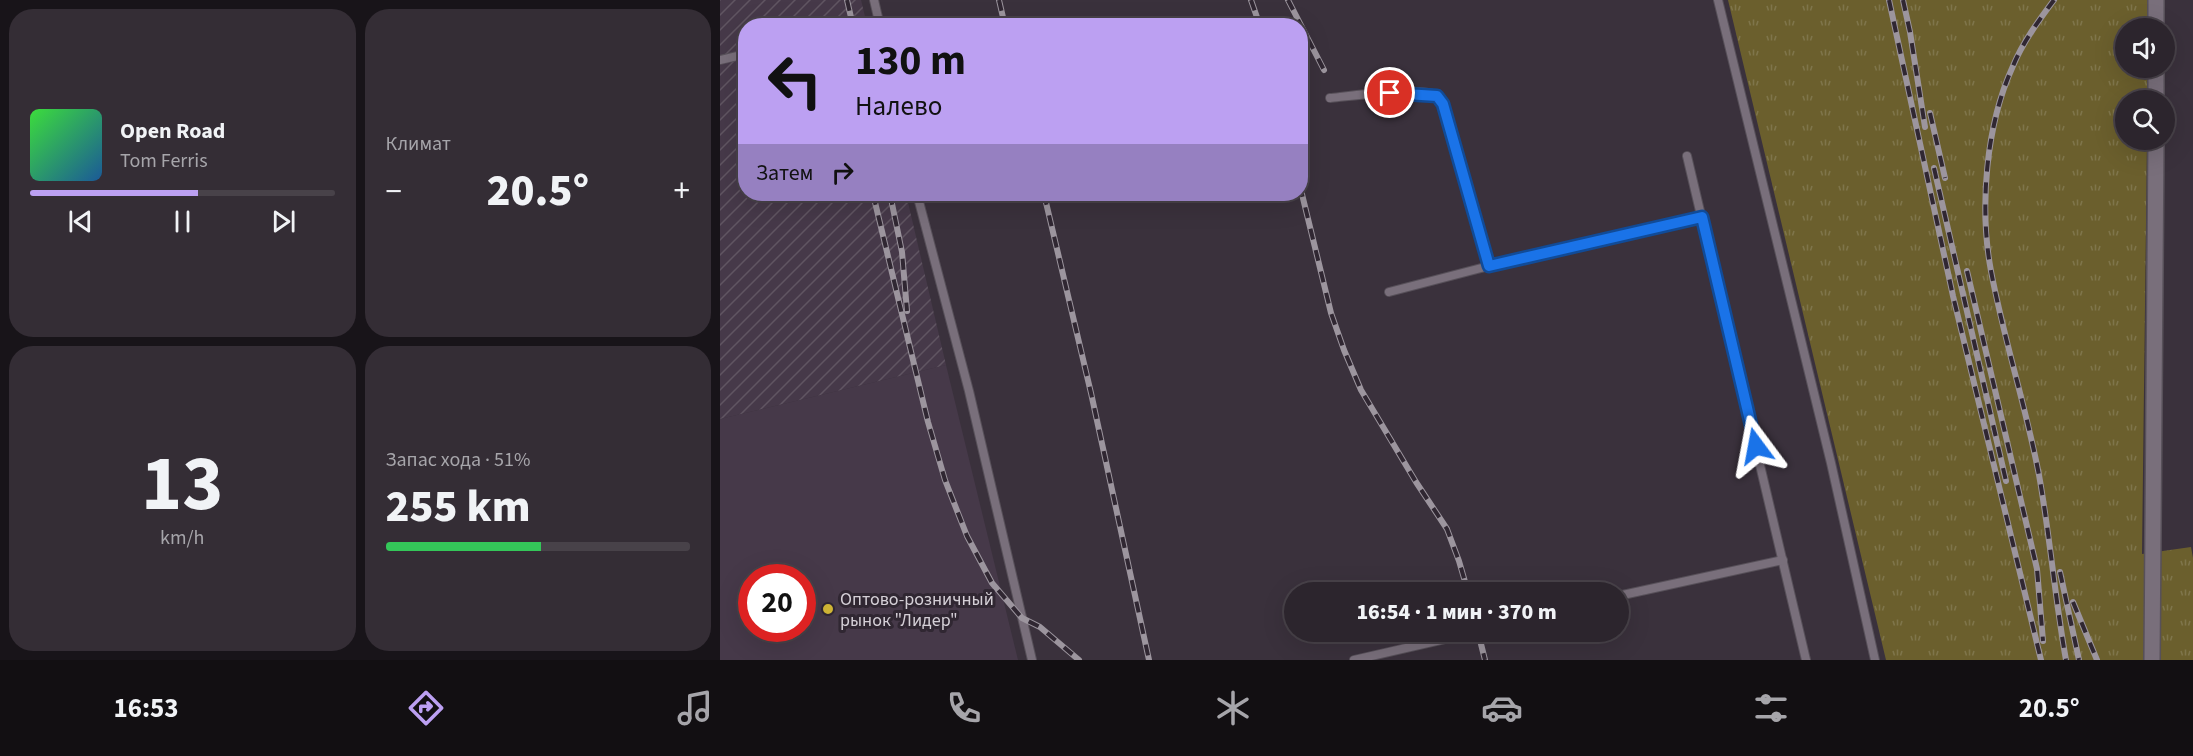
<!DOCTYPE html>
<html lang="ru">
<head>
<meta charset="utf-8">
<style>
  :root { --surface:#2c252d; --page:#342d35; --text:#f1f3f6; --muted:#a6a5aa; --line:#484249; --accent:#bca0f2 }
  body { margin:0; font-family:"Source Sans 3",sans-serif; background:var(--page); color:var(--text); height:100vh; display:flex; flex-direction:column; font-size:22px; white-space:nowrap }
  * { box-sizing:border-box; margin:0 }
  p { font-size:20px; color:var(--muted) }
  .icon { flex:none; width:33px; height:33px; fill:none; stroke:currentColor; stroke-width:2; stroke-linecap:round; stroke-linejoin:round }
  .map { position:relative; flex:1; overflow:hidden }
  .sheet { display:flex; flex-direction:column; gap:9px; padding:9px; background:#181419; width:720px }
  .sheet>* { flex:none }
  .guide { position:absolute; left:18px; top:18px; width:570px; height:183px; border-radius:24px; box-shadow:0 6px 24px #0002,0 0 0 2px var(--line); background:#bca0f2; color:#111; overflow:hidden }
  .controls { position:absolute; left:1395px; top:18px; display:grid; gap:12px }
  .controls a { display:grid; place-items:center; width:60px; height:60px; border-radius:50%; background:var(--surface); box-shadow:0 6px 24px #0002,0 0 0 2px var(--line); font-size:30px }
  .speed { position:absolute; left:18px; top:564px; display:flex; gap:12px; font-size:30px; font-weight:700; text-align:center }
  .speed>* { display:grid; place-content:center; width:78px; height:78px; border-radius:50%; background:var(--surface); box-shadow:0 6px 24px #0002,0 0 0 2px var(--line); line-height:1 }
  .speed .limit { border:9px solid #d22; background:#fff; color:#111 }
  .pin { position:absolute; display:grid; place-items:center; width:51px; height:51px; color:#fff; margin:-26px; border:3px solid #fff; border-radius:50%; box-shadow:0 2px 6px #0007 }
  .me { position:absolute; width:66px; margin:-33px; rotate:347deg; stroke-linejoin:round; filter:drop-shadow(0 0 4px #0008) }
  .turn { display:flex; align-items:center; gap:21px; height:126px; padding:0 18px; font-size:27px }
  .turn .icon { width:78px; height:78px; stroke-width:2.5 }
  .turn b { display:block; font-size:42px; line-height:51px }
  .then { display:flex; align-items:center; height:57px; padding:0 18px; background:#0003; gap:12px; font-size:22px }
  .big { font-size:45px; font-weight:800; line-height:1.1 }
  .sheet .card { flex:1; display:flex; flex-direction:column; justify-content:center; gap:9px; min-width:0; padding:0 21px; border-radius:24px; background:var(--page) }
  .sheet .dial { align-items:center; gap:0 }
  .dial b { font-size:78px; line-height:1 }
  .song { display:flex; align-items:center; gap:18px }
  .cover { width:72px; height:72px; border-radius:9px; background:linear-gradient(135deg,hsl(120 70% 55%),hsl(210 70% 35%)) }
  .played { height:6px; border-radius:3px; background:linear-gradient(90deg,var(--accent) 55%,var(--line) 55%) }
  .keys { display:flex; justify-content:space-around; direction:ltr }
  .heat { display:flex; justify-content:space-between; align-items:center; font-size:33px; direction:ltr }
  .charge { height:9px; border-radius:4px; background:linear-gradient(90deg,#34c759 51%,var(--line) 0) }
  .sheet .tiles { flex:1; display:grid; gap:9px; grid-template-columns:repeat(2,1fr) }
  .trip { position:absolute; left:564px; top:582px; width:345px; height:60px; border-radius:30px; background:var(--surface); box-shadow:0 6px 24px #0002,0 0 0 2px var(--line); font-weight:800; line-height:60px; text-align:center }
  .dock { display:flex; height:96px; justify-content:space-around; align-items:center; background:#120f12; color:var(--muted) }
  .dock .icon { width:42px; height:42px }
  .dock .on { color:var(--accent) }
  .dock b { font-size:27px; color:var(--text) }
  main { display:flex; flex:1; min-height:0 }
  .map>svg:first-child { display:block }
  .built { fill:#463949; fill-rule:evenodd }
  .industrial { fill:url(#industrial-furrows) }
  .grass { fill:url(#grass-tufts) }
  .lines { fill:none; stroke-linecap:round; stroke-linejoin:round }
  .service-casing { stroke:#575059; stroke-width:10 }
  .minor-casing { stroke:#575059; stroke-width:18 }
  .service { stroke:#796f7b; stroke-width:8 }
  .minor { stroke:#796f7b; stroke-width:15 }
  .rail-casing { stroke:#9c959e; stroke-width:6 }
  .rail { stroke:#302732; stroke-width:4; stroke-dasharray:11; stroke-linecap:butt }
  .route-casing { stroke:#114b97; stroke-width:15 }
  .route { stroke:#1a73e8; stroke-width:10 }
  .poi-dot { fill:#d2b736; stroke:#302732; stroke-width:2 }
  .labels { text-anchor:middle; stroke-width:6; stroke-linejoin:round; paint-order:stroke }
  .poi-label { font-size:18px; fill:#d4cfd6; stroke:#302732; text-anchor:start }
</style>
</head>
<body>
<main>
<section class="sheet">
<div class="tiles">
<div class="card">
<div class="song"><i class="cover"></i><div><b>Open Road</b><p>Tom Ferris</p></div></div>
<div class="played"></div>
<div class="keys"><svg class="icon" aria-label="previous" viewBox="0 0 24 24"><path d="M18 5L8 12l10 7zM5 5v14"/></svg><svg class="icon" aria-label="pause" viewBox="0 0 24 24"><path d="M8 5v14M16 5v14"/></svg><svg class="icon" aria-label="next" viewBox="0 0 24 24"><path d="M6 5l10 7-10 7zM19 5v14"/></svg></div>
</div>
<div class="card"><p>Климат</p>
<div class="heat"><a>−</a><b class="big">20.5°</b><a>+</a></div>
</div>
<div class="card dial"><b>13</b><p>km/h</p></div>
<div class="card"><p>Запас хода · 51%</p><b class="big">255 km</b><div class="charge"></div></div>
</div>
</section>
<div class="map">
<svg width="1473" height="660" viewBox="0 0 1473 660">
  <defs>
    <pattern id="industrial-furrows" width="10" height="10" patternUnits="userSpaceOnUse" patternTransform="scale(1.5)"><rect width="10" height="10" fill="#463949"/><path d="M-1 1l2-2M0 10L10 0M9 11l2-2" fill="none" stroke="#605562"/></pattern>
    <pattern id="grass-tufts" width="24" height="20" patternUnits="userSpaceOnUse" patternTransform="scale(1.5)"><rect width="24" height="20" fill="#6b5f2d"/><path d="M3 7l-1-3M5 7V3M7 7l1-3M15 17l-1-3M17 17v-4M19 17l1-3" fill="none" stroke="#7f754b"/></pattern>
  </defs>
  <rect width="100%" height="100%" fill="#3a313c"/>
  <path class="built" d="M226 365 298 660H0V419ZM32 578H82V628H32Z"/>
  <path class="industrial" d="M0 0H141L147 25 26 26V194H186L226 365 0 419Z"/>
  <path class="grass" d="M1008 0H1428V28H1406V68H1427V100H1406V140H1427L1422 554 1471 547 1473 558V660H1166Z"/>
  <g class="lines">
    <g class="service-casing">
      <g id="service">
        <path d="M154 0 160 26"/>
        <path d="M998 0 1111 463 1155 660"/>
        <path d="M147 26 159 23"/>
        <path d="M0 60 26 54"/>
        <path d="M610 98C630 96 703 86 718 96 720 98 721 101 723 104L769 266"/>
        <path d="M967 156 1086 660"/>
        <path d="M197 194 249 391 312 660"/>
        <path d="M669 292 769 266 982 217"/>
        <path d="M791 587 793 592"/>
        <path d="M898 596 1063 560"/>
        <path d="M634 660 756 632"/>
      </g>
    </g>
    <g class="minor-casing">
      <g id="minor">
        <path d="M1436 0V28"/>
        <path d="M1436 68V100"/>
        <path d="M1432 660 1436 140"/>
      </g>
    </g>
    <use href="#service" class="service"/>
    <use href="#minor" class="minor"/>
    <g class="rail-casing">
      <g id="rail">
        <path d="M127 0 133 26"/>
        <path d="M279 0 285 26"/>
        <path d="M531 0 540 26"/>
        <path d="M568 0 604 70"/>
        <path d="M1169 0 1233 296 1321 660"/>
        <path d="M1183 0 1190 32 1205 127"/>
        <path d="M1334 0C1319 20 1303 42 1293 66 1266 125 1259 207 1271 271 1284 340 1306 407 1319 475 1330 536 1335 599 1346 660"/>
        <path d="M1210 113 1225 178"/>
        <path d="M1214 168 1286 481"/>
        <path d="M580 186 611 313 624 350 641 390 696 482 727 529 739 561 748 592"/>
        <path d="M153 194 208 422 225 480 247 536 272 583 302 618 320 627 359 660"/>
        <path d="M170 194 182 252 187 311"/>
        <path d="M324 194 371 393 429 660"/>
        <path d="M1247 271 1317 569 1323 641"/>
        <path d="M1340 572 1359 660"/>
        <path d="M1353 602 1377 660"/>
        <path d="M758 632 765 660"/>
      </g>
    </g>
    <use href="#rail" class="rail"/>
  </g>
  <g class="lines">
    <g class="route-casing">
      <path id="route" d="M670 93 717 96 723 104 769 266 982 217 1036 446"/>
    </g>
    <use href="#route" class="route"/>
  </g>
  <circle class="poi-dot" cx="108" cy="609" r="6"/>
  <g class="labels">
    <g class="poi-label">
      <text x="120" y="605">Оптово-розничный<tspan x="120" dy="21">рынок "Лидер"</tspan></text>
    </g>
  </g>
</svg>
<div class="controls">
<a><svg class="icon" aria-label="sound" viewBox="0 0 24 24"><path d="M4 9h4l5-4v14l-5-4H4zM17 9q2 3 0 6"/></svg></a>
<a><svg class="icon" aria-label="search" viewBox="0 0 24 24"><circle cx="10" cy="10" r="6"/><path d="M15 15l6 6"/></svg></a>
</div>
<div class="speed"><div class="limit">20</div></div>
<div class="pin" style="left:670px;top:93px;background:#d93025"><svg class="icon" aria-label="arrive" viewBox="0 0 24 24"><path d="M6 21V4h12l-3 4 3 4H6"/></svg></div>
<svg class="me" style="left:1036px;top:446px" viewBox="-20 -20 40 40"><path d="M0-17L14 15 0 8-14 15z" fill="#1a73e8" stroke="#fff" stroke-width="4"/></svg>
<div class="trip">16:54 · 1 мин · 370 m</div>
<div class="guide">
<div class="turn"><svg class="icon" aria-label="left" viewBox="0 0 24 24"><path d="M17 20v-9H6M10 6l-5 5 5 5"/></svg><div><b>130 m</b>Налево</div></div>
<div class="then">Затем<svg class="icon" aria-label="right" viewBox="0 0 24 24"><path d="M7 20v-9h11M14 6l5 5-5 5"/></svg></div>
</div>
</div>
</main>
<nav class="dock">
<b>16:53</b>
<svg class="icon on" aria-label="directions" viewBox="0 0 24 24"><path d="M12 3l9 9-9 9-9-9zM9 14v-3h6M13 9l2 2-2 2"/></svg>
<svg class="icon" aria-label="music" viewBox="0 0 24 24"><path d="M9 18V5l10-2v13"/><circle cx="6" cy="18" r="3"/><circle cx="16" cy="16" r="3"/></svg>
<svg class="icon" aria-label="phone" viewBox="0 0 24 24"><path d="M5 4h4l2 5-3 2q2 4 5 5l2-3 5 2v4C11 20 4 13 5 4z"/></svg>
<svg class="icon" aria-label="climate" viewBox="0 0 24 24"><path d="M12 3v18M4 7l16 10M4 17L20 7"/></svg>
<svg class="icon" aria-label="car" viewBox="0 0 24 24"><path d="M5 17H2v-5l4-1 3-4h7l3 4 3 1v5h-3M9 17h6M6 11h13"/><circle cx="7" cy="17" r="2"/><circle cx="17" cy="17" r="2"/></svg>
<svg class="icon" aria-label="filters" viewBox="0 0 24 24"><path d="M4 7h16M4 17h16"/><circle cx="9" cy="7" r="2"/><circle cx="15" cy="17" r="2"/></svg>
<b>20.5°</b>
</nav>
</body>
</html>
